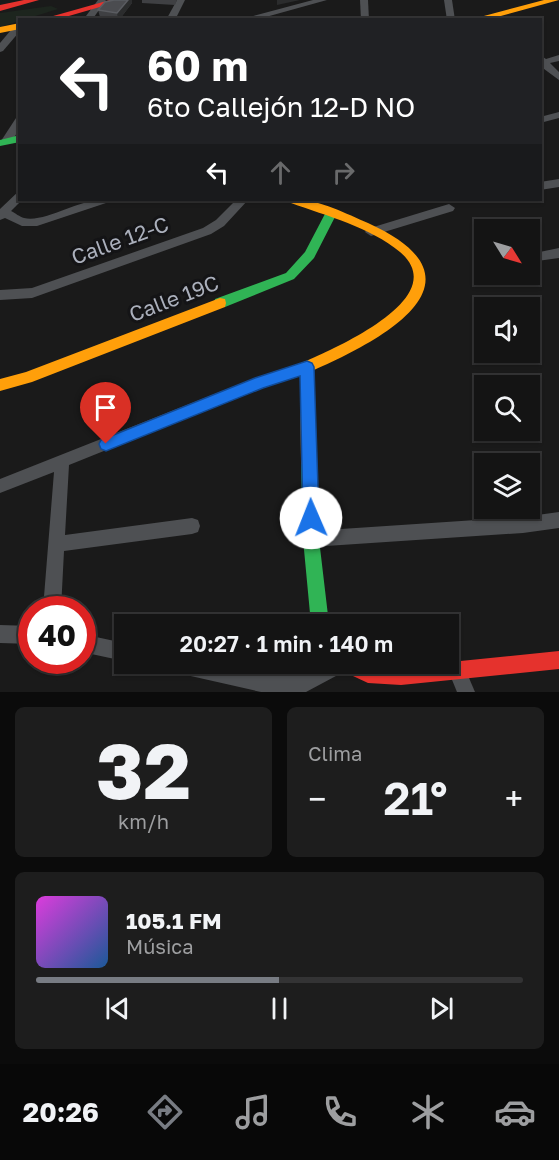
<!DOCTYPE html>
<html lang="es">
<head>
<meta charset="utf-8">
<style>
  :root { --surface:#141414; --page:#1d1d1d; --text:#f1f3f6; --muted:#9d9ea0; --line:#333334; --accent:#787c83 }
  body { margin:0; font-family:"Golos Text",sans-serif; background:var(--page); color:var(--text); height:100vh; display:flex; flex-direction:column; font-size:22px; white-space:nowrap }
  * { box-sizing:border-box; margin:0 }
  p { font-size:20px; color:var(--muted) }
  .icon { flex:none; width:33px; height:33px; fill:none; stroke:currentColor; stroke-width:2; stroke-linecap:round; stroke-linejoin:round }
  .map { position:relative; height:692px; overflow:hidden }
  .details { display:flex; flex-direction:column; gap:15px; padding:15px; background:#0b0b0b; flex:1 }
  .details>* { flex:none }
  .hud { position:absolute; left:18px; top:18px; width:524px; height:183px; border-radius:0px; box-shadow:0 2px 4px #0004,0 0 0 2px var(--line); background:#202124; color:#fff; overflow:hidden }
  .needle { width:39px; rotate:127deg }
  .buttons { position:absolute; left:474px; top:219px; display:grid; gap:12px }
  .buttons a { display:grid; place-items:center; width:66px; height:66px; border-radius:0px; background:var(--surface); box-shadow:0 2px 4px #0004,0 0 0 2px var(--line); font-size:30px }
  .speed { position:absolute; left:18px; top:596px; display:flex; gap:12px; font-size:30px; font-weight:700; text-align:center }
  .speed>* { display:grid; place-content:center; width:78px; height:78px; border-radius:50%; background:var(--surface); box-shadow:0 2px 4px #0004,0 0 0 2px var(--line); line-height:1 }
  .speed .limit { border:9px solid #d22; background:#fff; color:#111 }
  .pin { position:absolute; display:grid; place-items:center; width:51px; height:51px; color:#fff; margin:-62px -26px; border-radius:50% 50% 50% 0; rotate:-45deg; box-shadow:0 0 6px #0007 }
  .pin .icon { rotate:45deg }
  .me { position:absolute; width:66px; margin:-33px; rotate:359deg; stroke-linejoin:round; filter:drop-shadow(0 0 4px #0008) }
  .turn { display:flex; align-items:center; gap:21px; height:126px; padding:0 30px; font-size:27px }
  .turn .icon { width:78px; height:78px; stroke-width:2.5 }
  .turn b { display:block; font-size:42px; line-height:51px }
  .lanes { display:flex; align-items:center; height:57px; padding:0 30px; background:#0003; justify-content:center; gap:30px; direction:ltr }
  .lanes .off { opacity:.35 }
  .big { font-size:45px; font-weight:600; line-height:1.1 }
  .details .tile { flex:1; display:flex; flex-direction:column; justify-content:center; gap:9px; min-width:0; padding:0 21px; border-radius:9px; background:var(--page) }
  .details .dial { align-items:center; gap:0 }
  .dial b { font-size:78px; line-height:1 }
  .song { display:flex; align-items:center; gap:18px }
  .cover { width:72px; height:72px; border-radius:9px; background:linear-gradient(135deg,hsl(300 70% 55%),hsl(210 70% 35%)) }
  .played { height:6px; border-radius:3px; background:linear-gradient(90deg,var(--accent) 50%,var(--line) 50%) }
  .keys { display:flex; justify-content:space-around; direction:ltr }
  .heat { display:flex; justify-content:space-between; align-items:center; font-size:33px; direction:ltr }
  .details .tiles { flex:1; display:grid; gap:15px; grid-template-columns:1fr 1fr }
  .tile:last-child { grid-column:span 2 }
  .trip { position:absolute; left:114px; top:614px; width:345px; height:60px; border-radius:0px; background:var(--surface); box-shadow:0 2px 4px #0004,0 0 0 2px var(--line); font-weight:600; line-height:60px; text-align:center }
  .tab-bar { display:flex; height:96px; justify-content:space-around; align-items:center; background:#080808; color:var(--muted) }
  .tab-bar .icon { width:42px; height:42px }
  .tab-bar .active { color:var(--accent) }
  .tab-bar b { font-size:27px; color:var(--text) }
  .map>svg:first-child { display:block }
  .green { fill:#1d251e }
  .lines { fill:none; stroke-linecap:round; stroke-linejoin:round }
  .street { fill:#4e5053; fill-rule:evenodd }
  .fast { fill:#30b455; fill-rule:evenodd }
  .slow { fill:#ff9f0a; fill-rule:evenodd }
  .jam { fill:#e5322d; fill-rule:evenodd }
  .wall { fill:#3f4043 }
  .shaded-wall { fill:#2b2c2d }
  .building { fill:#4b4c50; stroke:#5a5c61; stroke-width:1.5 }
  .route { fill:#1a73e8; stroke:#114b97; stroke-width:1.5 }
  .labels { text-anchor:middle; stroke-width:6; stroke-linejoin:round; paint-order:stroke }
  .street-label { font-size:21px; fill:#abb0bc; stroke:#141416 }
</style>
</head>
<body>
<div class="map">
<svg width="559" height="692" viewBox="0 0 559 692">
  <rect width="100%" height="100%" fill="#1a1a1a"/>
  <path class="green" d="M51 6 58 9 0 27V13Z"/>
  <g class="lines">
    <g class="street">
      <path d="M98 0H106L92 20H83Z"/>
      <path d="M177 0H185L175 20H166Z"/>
      <path d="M313 0H327L255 20H238Z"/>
      <path d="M360 0H368L369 20H361Z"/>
      <path d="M444 0H452L455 20H447Z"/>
      <path d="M20 23V31L3 51 0 52V43L16 24Z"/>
      <path d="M540 55 546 59 559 55V61L550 63 559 72V80L540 66Z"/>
      <path d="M559 112V118L540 123V117Z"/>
      <path d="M20 117V129L10 143H2L1 141 16 118Z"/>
      <path d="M559 179V187L540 190V182Z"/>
      <path d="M20 190V200H22L11 211C15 213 20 217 24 218 47 223 80 197 108 200L106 203 37 226H22L5 218 0 220V209Z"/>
      <path d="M236 200H248L224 226 211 234 32 298 0 300V290L32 288 203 228 216 220Z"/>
      <path d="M449 204 455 208 453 211 371 236 365 232 367 229Z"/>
      <path d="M559 248V258L530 262V254Z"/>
      <path d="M307 361 312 363 314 367 312 371 263 387 69 465 65 535 192 518 198 520 200 526 198 532 192 534 64 551 61 609H43L54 472 0 493V479L255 378Z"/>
      <path d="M559 512V528L523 533 311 547 305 545 303 539 305 533 311 531 523 517Z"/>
      <path d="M0 625 32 626V644L0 643Z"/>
      <path d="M82 634 124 643V661L82 652Z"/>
      <path d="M457 661 463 664 475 692H457L448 670 451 664Z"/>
      <path d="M164 663H213L270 676 302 675 324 663H352L349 669 306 692H261L173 672 167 669Z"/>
    </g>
    <g class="fast">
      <path d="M20 135V142L0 146V140Z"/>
      <path d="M331 209 337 213 314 258 294 279 225 307H215L214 303 215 299 286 273 305 252 327 210Z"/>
      <path d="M309 456 314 458 317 463 319 539 329 624H311L303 539 301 463 304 458Z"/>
    </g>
    <g class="slow">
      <path d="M544 0H559L486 20H469Z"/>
      <path d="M20 23V29L0 33V27Z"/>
      <path d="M289 200C315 197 345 213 368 223 494 280 384 339 314 370L317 463 314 468 309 470 304 468 301 463 300 367 302 363C333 349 454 298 400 252 370 227 327 216 291 203Z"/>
      <path d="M220 298 225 299 226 303 225 307 32 382 0 391V379L26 372Z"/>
    </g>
    <g class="jam">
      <path d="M24 0H39L0 11V5Z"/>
      <path d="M110 0H124L55 20H39Z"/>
      <path d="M559 651V669L401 685 368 683 338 669 335 663H364L401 667Z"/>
    </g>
  </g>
  <g class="wall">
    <path d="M114 0H132V3L119 20 100 17 98 10Z"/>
    <path d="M142 0H177L175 5 142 3Z"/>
  </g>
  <g class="shaded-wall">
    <path d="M128 0H132V3L119 20H118L117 13Z"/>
    <path d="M277 0H300L277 5Z"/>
  </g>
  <path class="building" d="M114 0H128L117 13 98 10 105 2Z"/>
  <path class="route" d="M307 361 312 363 314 367 319 518 316 523 311 526 305 523 303 518 300 376 263 388 106 451 101 449 99 444 101 440 255 378Z"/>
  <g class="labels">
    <g class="street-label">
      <text transform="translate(120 241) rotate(-20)" y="7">Calle 12-C</text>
      <text transform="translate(174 299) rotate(-21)" y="7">Calle 19C</text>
    </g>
  </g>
</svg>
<div class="buttons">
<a><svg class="needle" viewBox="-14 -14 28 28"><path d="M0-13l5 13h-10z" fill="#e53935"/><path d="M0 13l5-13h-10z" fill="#9d9ea0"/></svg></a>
<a><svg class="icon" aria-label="sound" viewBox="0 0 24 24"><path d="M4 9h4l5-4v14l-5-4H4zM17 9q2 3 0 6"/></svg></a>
<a><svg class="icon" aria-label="search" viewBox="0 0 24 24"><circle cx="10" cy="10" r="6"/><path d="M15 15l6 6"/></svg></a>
<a><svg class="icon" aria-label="layers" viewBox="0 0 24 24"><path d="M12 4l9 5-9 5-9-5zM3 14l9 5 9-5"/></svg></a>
</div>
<div class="speed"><div class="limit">40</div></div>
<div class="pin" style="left:106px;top:444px;background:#d93025"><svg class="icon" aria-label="arrive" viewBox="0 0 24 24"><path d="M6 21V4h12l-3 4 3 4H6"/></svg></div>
<svg class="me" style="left:311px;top:518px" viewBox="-20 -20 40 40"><circle r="19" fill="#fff"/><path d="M0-13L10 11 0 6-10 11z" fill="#1a73e8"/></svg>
<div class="trip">20:27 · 1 min · 140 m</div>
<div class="hud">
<div class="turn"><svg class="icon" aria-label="left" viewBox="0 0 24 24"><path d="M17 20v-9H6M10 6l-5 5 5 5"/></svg><div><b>60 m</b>6to Callejón 12-D NO</div></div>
<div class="lanes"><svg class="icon" aria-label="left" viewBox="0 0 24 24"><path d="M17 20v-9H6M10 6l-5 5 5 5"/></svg><svg class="icon off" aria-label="ahead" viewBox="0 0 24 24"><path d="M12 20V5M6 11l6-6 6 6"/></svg><svg class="icon off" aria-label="right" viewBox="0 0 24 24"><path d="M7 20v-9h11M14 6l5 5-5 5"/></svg></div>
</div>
</div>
<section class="details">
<div class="tiles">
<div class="tile dial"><b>32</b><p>km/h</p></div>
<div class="tile"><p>Clima</p>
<div class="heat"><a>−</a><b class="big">21°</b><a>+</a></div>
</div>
<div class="tile">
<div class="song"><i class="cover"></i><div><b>105.1 FM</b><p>Música</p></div></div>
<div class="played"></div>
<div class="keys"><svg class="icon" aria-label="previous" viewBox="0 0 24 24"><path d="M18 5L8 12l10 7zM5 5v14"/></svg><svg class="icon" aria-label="pause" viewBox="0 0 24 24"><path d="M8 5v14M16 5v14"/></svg><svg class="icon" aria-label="next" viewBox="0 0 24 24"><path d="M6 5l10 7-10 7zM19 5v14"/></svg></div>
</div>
</div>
</section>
<nav class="tab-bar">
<b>20:26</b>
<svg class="icon active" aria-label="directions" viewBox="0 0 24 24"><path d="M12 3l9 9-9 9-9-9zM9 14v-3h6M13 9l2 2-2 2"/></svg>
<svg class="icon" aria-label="music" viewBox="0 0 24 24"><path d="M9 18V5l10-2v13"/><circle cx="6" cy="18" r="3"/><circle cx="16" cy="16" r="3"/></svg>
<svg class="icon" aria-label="phone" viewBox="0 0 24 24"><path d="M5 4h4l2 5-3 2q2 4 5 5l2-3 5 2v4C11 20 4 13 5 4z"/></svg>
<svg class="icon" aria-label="climate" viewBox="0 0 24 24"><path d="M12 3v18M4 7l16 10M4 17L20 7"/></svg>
<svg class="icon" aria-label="car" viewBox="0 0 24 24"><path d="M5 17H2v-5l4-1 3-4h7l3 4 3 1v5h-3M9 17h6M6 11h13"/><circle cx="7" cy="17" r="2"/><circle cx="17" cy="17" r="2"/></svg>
</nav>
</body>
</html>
